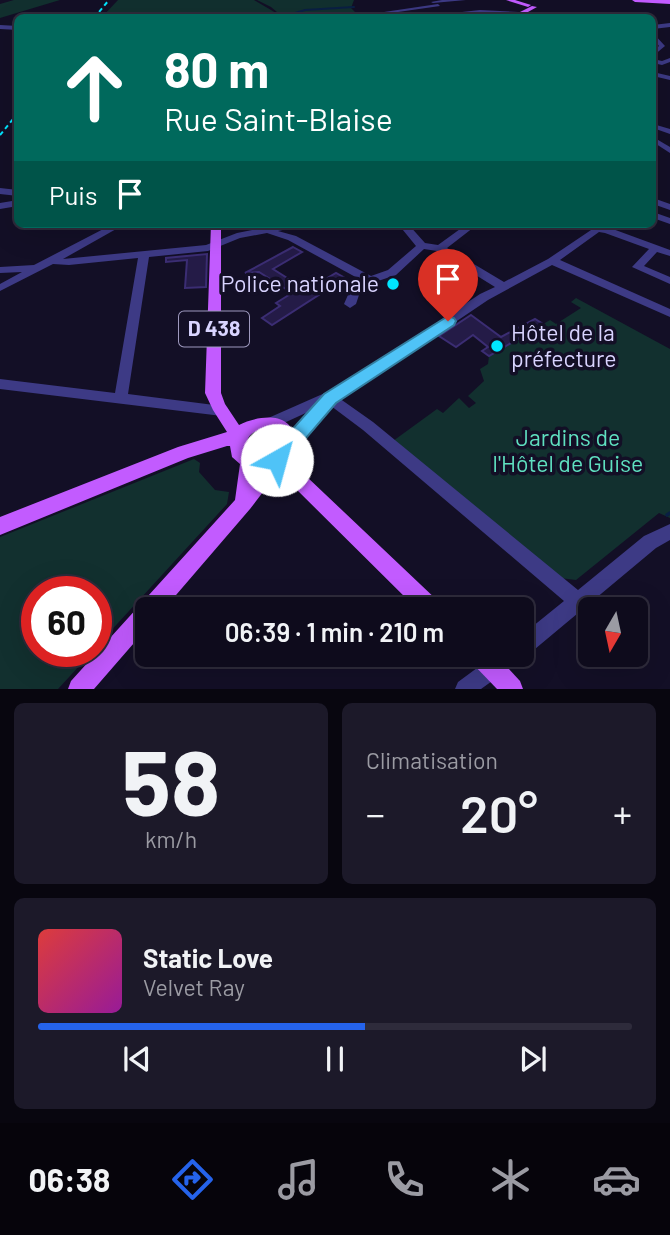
<!DOCTYPE html>
<html lang="fr">
<head>
<meta charset="utf-8">
<style>
  :root { --surface:#0e0b1c; --page:#1c1929; --text:#f1f3f6; --muted:#9b9ba3; --line:#2e2b3b; --accent:#2563eb }
  body { margin:0; font-family:Barlow,sans-serif; background:var(--page); color:var(--text); height:100vh; display:flex; flex-direction:column; font-size:26px; white-space:nowrap }
  * { box-sizing:border-box; margin:0 }
  p { font-size:23px; color:var(--muted) }
  .icon { flex:none; width:38px; height:38px; fill:none; stroke:currentColor; stroke-width:2; stroke-linecap:round; stroke-linejoin:round }
  .map { position:relative; height:689px; overflow:hidden }
  .drawer { display:flex; flex-direction:column; gap:14px; padding:14px; background:#08060f; flex:1 }
  .drawer>* { flex:none }
  .hud { position:absolute; left:14px; top:14px; width:642px; height:214px; border-radius:10px; box-shadow:0 7px 28px #0002,0 0 0 2px var(--line); background:#00695c; color:#fff; overflow:hidden }
  .needle { width:46px; rotate:189deg }
  .controls { position:absolute; left:578px; top:597px; display:grid; gap:14px }
  .controls a { display:grid; place-items:center; width:70px; height:70px; border-radius:10px; background:var(--surface); box-shadow:0 7px 28px #0002,0 0 0 2px var(--line); font-size:35px }
  .speed { position:absolute; left:21px; top:576px; display:flex; gap:14px; font-size:35px; font-weight:700; text-align:center }
  .speed>* { display:grid; place-content:center; width:91px; height:91px; border-radius:50%; background:var(--surface); box-shadow:0 7px 28px #0002,0 0 0 2px var(--line); line-height:1 }
  .speed .limit { border:10px solid #d22; background:#fff; color:#111 }
  .pin { position:absolute; display:grid; place-items:center; width:60px; height:60px; color:#fff; margin:-72px -30px; border-radius:50% 50% 50% 0; rotate:-45deg; box-shadow:0 0 7px #0007 }
  .pin .icon { rotate:45deg }
  .me { position:absolute; width:77px; margin:-38px; rotate:38deg; stroke-linejoin:round; filter:drop-shadow(0 0 5px #0008) }
  .turn { display:flex; align-items:center; gap:24px; height:147px; padding:0 35px; font-size:32px }
  .turn .icon { width:91px; height:91px; stroke-width:2.5 }
  .turn b { display:block; font-size:49px; line-height:60px }
  .then { display:flex; align-items:center; height:66px; padding:0 35px; background:#0003; gap:14px; font-size:26px }
  .big { font-size:52px; font-weight:600; line-height:1.1 }
  .drawer .widget { flex:1; display:flex; flex-direction:column; justify-content:center; gap:10px; min-width:0; padding:0 24px; border-radius:10px; background:var(--page) }
  .drawer .dial { align-items:center; gap:0 }
  .dial b { font-size:91px; line-height:1 }
  .song { display:flex; align-items:center; gap:21px }
  .cover { width:84px; height:84px; border-radius:10px; background:linear-gradient(135deg,hsl(0 70% 55%),hsl(300 70% 35%)) }
  .played { height:7px; border-radius:4px; background:linear-gradient(90deg,var(--accent) 55%,var(--line) 55%) }
  .keys { display:flex; justify-content:space-around; direction:ltr }
  .heat { display:flex; justify-content:space-between; align-items:center; font-size:38px; direction:ltr }
  .drawer .tiles { flex:1; display:grid; gap:14px; grid-template-columns:1fr 1fr }
  .widget:last-child { grid-column:span 2 }
  .trip { position:absolute; left:135px; top:597px; width:399px; height:70px; border-radius:10px; background:var(--surface); box-shadow:0 7px 28px #0002,0 0 0 2px var(--line); font-weight:600; line-height:70px; text-align:center }
  .menu { display:flex; height:112px; justify-content:space-around; align-items:center; background:#06040b; color:var(--muted) }
  .menu .icon { width:49px; height:49px }
  .menu .active { color:var(--accent) }
  .menu b { font-size:32px; color:var(--text) }
  .map>svg:first-child { display:block }
  .green { fill:#12302f }
  .lines { fill:none; stroke-linecap:round; stroke-linejoin:round }
  .stream-far1 { stroke:#0a1f44; stroke-width:2 }
  .stream { stroke:#0a1f44; stroke-width:3.5 }
  .building { fill:#241b47; stroke:#3b2d73; stroke-width:2 }
  .minor { fill:#3d3a85; fill-rule:evenodd }
  .major { fill:#c25bff; fill-rule:evenodd }
  .rail { stroke:#00e5ff; stroke-width:2; stroke-dasharray:4.5 3.5; stroke-linecap:butt }
  .route { fill:#4fc3f7; stroke:#337fa1; stroke-width:2 }
  .poi-dot { fill:#00e5ff; stroke:#130f26; stroke-width:2.5 }
  .labels { text-anchor:middle; stroke-width:7; stroke-linejoin:round; paint-order:stroke }
  .shield { fill:#130f26; stroke:#9e99be; stroke-width:2 }
  .shield-label { font-size:21px; font-weight:bold; fill:#d9d4ff }
  .poi-label { font-size:23px; fill:#d9d4ff; stroke:#130f26; text-anchor:end }
  .park-label { font-size:23px; fill:#5fe0c0; stroke:#130f26 }
</style>
</head>
<body>
<div class="map">
<svg width="670" height="689" viewBox="0 0 670 689">
  <rect width="100%" height="100%" fill="#130f26"/>
  <g class="green">
    <path d="M14 0H60L0 18V4Z"/>
    <path d="M118 0H254L276 13 278 17H102Z"/>
    <path d="M257 0H354L351 8 360 17H283L271 7Z"/>
    <path d="M576 298 670 349V518L659 513 576 580 560 578 393 441 437 409 443 413 459 398 469 408 476 403 468 396 484 381 480 369 488 364 489 356 550 320 556 324 581 308 571 302Z"/>
    <path d="M194 459 200 463 199 472 215 490 229 492 227 504 96 647V592H37V651H93L58 689H0V537Z"/>
  </g>
  <g class="lines">
    <path class="stream-far1" d="M292 14 305 10 354 7"/>
    <path class="stream" d="M667 515 670 513"/>
  </g>
  <g class="building">
    <path d="M293 247 302 252 273 269 303 288 307 290 336 273 345 278 272 325 262 318 280 306 276 303 292 293 259 272 245 273Z"/>
    <path d="M207 254 206 287 185 288 187 260 166 262V258Z"/>
    <path d="M471 315 501 337 535 319 543 324 489 356 482 351 488 347 473 335 456 347 439 336Z"/>
  </g>
  <g class="lines">
    <g class="minor">
      <path d="M442 0H466L433 3 431 2Z"/>
      <path d="M438 4 440 6 391 13 397 18H391L384 12Z"/>
      <path d="M480 10 539 13 542 15 539 17 480 12 456 15 453 13Z"/>
      <path d="M670 23V27L653 29V25Z"/>
      <path d="M0 25 18 26V30L0 29Z"/>
      <path d="M653 33 665 46 653 56V51L659 46 653 38Z"/>
      <path d="M670 58V62L662 65 653 63V59L662 61Z"/>
      <path d="M653 72 670 76V80L653 76Z"/>
      <path d="M653 124 670 129V134L653 128Z"/>
      <path d="M653 137 670 147V153L653 142Z"/>
      <path d="M0 188 18 190V196L0 194Z"/>
      <path d="M653 198 670 204V210L653 204Z"/>
      <path d="M18 200V206L0 209V203Z"/>
      <path d="M653 212 670 218V224L653 218Z"/>
      <path d="M113 224H125L63 259 206 245 237 233 283 224H303L301 226 278 231 296 236 371 276 388 270 416 246 398 224H408L425 243 438 245 467 224H478L447 248 504 282 548 259 597 226 610 228 670 250V256L657 252 644 266 670 277V284L632 267 649 249 605 233 599 232 560 260 670 309V317L552 265 488 300 353 391 339 398 373 422 578 590 644 536 670 524V540L656 548 529 654 522 656 520 661 481 689H455L458 682 496 654H522V635L564 601 363 430 331 406 293 448 288 450 283 448 281 444 283 440 310 411 271 429 266 427 264 423 266 419 343 385 480 294 495 287 437 251 424 249 396 275 372 283 360 292 356 304 350 308 344 304 351 288 361 280 288 240 267 233 240 238 208 251 149 257 128 394 222 406 227 407 229 411 227 415 222 416 0 389V379L115 393 138 258 69 265 53 264 0 291V284L22 272 0 273V267L34 265Z"/>
    </g>
    <g class="major">
      <path d="M506 0H515L531 5 528 7Z"/>
      <path d="M632 0H670V4L635 2Z"/>
      <path d="M532 6 537 7 517 18H508Z"/>
      <path d="M211 224H221V393L225 404 239 425C257 416 291 410 295 439 296 442 294 446 295 450 296 458 302 468 306 476L439 602 442 609H417L293 486 283 462 273 469 263 492 250 509 164 609H147V628L94 689H68L71 681 235 500 240 464 232 457 230 446H227L188 458 0 535V517L178 447 227 432 213 410 205 393ZM266 428 278 435V445L266 456 253 455 246 449C247 434 252 432 266 428Z"/>
      <path d="M468 654H495L520 681 523 689H497L471 662Z"/>
    </g>
    <g class="rail">
      <path d="M94 18 109 0"/>
      <path d="M0 135 18 113"/>
    </g>
  </g>
  <path class="route" d="M448 316 454 318 456 321 454 325 336 403 283 465 277 468 270 465 267 460 270 454 324 394Z"/>
  <g class="poi-dot">
    <circle cx="393" cy="284" r="7"/>
    <circle cx="497" cy="346" r="7"/>
  </g>
  <g class="labels">
    <rect class="shield" x="179" y="311.5" width="70" height="35" rx="5"/>
    <g class="shield-label">
      <text x="214" y="336">D 438</text>
    </g>
    <g class="poi-label">
      <text x="379" y="292">Police nationale</text>
      <text x="511" y="341" text-anchor="start">Hôtel de la<tspan x="511" dy="26">préfecture</tspan></text>
    </g>
    <g class="park-label">
      <text x="568" y="446">Jardins de<tspan x="568" dy="26">l'Hôtel de Guise</tspan></text>
    </g>
  </g>
</svg>
<div class="controls">
<a><svg class="needle" viewBox="-14 -14 28 28"><path d="M0-13l5 13h-10z" fill="#e53935"/><path d="M0 13l5-13h-10z" fill="#9b9ba3"/></svg></a>
</div>
<div class="speed"><div class="limit">60</div></div>
<div class="pin" style="left:448px;top:321px;background:#d93025"><svg class="icon" aria-label="arrive" viewBox="0 0 24 24"><path d="M6 21V4h12l-3 4 3 4H6"/></svg></div>
<svg class="me" style="left:277px;top:460px" viewBox="-20 -20 40 40"><circle r="19" fill="#fff"/><path d="M0-13L10 11 0 6-10 11z" fill="#4fc3f7"/></svg>
<div class="trip">06:39 · 1 min · 210 m</div>
<div class="hud">
<div class="turn"><svg class="icon" aria-label="ahead" viewBox="0 0 24 24"><path d="M12 20V5M6 11l6-6 6 6"/></svg><div><b>80 m</b>Rue Saint-Blaise</div></div>
<div class="then">Puis<svg class="icon" aria-label="arrive" viewBox="0 0 24 24"><path d="M6 21V4h12l-3 4 3 4H6"/></svg></div>
</div>
</div>
<section class="drawer">
<div class="tiles">
<div class="widget dial"><b>58</b><p>km/h</p></div>
<div class="widget"><p>Climatisation</p>
<div class="heat"><a>−</a><b class="big">20°</b><a>+</a></div>
</div>
<div class="widget">
<div class="song"><i class="cover"></i><div><b>Static Love</b><p>Velvet Ray</p></div></div>
<div class="played"></div>
<div class="keys"><svg class="icon" aria-label="previous" viewBox="0 0 24 24"><path d="M18 5L8 12l10 7zM5 5v14"/></svg><svg class="icon" aria-label="pause" viewBox="0 0 24 24"><path d="M8 5v14M16 5v14"/></svg><svg class="icon" aria-label="next" viewBox="0 0 24 24"><path d="M6 5l10 7-10 7zM19 5v14"/></svg></div>
</div>
</div>
</section>
<nav class="menu">
<b>06:38</b>
<svg class="icon active" aria-label="directions" viewBox="0 0 24 24"><path d="M12 3l9 9-9 9-9-9zM9 14v-3h6M13 9l2 2-2 2"/></svg>
<svg class="icon" aria-label="music" viewBox="0 0 24 24"><path d="M9 18V5l10-2v13"/><circle cx="6" cy="18" r="3"/><circle cx="16" cy="16" r="3"/></svg>
<svg class="icon" aria-label="phone" viewBox="0 0 24 24"><path d="M5 4h4l2 5-3 2q2 4 5 5l2-3 5 2v4C11 20 4 13 5 4z"/></svg>
<svg class="icon" aria-label="climate" viewBox="0 0 24 24"><path d="M12 3v18M4 7l16 10M4 17L20 7"/></svg>
<svg class="icon" aria-label="car" viewBox="0 0 24 24"><path d="M5 17H2v-5l4-1 3-4h7l3 4 3 1v5h-3M9 17h6M6 11h13"/><circle cx="7" cy="17" r="2"/><circle cx="17" cy="17" r="2"/></svg>
</nav>
</body>
</html>
